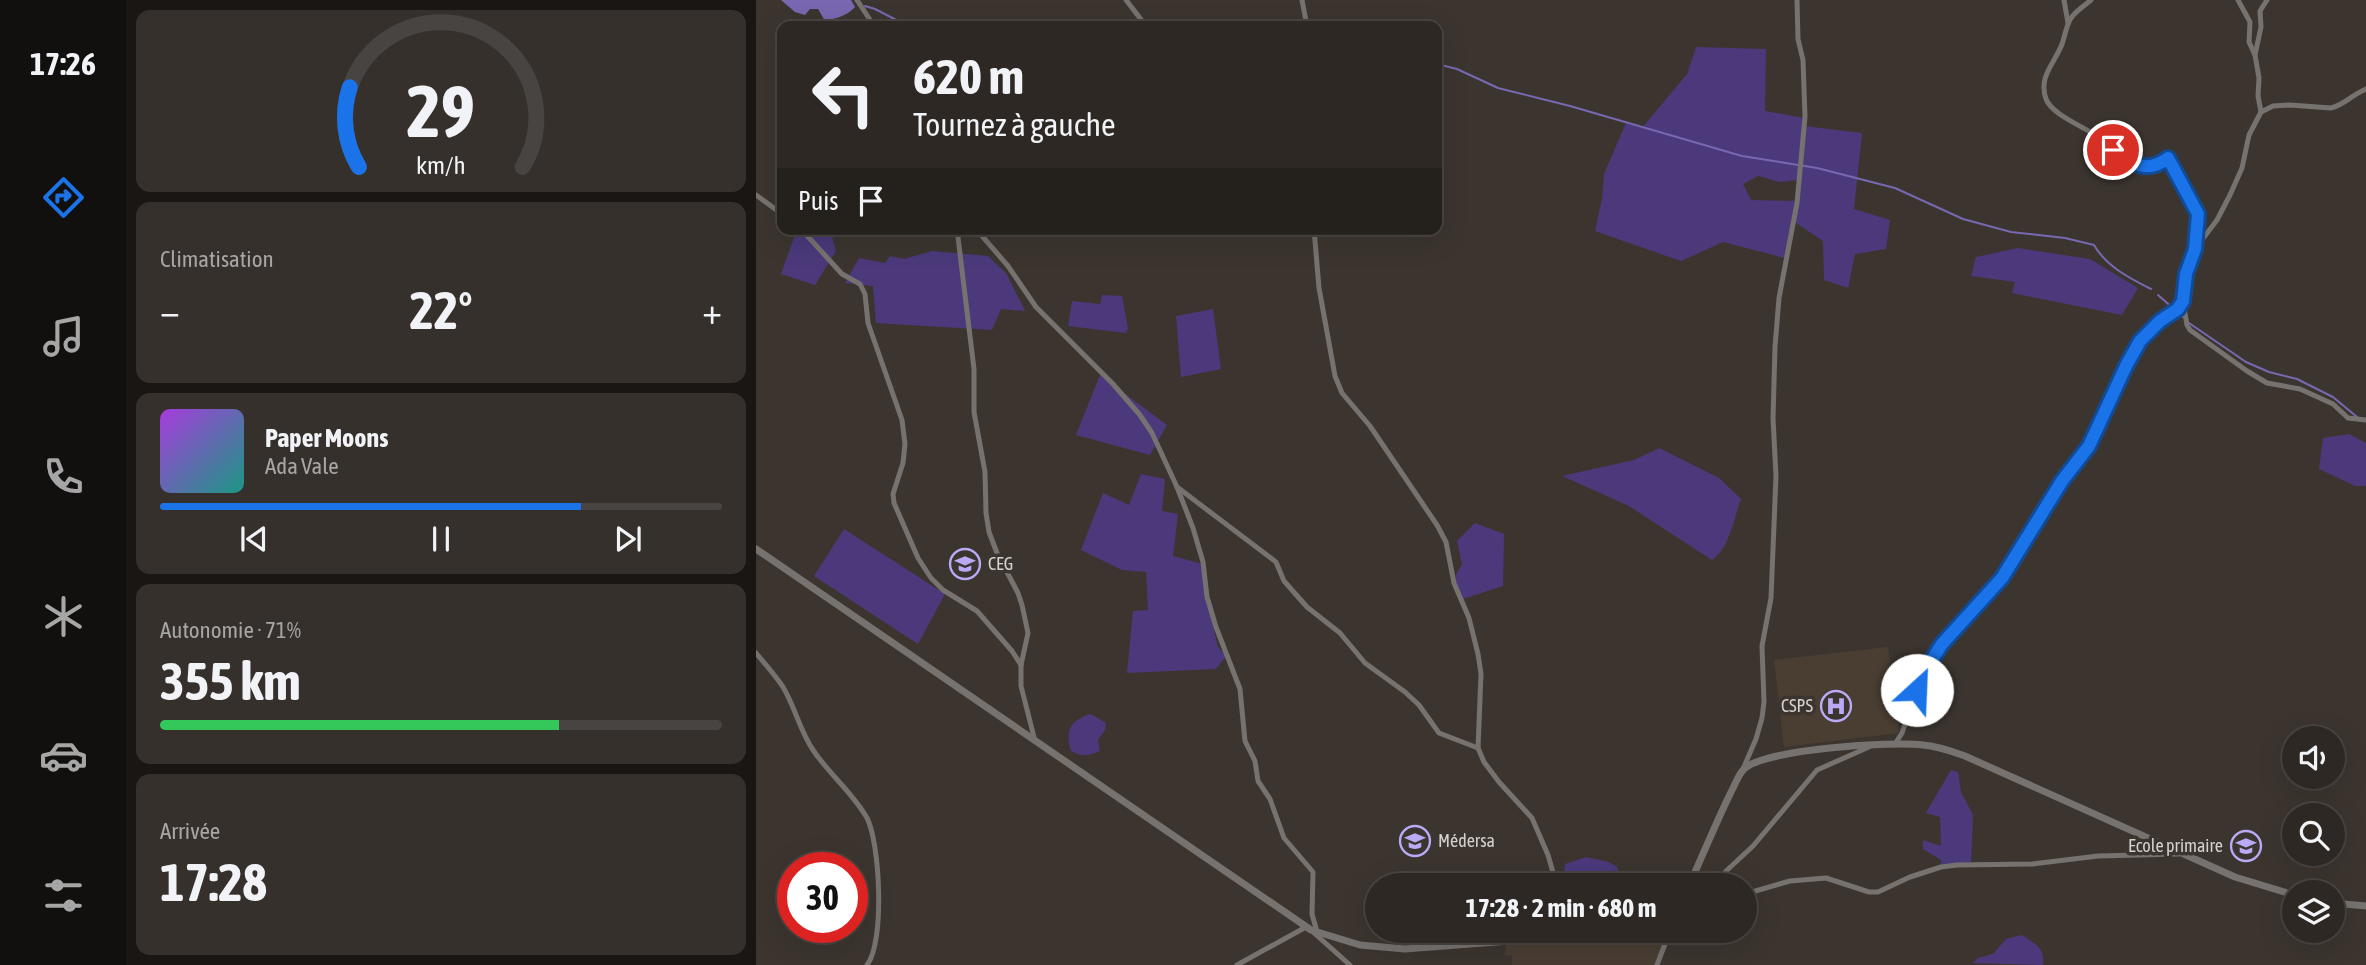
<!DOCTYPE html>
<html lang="fr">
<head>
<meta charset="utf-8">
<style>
  :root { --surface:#2d2823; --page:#35302b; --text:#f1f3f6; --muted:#a7a6a6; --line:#484441; --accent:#1a73e8 }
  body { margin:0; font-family:"Asap Condensed",sans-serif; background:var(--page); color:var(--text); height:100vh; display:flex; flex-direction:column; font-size:26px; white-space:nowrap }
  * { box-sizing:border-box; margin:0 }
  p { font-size:23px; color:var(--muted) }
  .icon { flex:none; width:38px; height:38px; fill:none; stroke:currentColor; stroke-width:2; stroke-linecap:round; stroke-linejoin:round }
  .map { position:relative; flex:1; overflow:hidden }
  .side { display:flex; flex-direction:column; gap:10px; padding:10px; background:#191613; width:630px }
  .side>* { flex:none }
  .banner { position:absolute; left:21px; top:21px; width:665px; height:214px; border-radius:14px; box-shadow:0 7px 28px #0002,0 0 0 2px var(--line); background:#2d2823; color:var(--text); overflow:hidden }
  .fabs { position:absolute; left:1526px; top:726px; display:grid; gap:14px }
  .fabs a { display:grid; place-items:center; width:63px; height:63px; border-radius:50%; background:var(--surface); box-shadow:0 7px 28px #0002,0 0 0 2px var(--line); font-size:35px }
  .speed { position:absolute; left:21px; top:852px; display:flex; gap:14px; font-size:35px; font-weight:700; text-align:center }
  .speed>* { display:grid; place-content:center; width:91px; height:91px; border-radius:50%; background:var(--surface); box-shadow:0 7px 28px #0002,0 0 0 2px var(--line); line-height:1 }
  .speed .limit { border:10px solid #d22; background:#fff; color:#111 }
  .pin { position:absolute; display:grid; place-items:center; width:60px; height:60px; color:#fff; margin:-30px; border:4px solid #fff; border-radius:50%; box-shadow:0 2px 7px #0007 }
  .me { position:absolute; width:77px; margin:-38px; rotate:25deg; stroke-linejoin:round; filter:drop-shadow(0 0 5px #0008) }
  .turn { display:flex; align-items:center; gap:24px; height:147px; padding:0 21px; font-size:32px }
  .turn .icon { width:91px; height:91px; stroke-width:2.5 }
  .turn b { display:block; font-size:49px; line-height:60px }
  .then { display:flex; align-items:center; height:66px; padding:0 21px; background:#0003; gap:14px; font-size:26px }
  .big { font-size:52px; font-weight:700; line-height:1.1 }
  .side .widget { flex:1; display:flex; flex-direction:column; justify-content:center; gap:10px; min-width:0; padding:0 24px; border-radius:14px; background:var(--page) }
  .side .dial { align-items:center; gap:0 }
  .dial svg { height:182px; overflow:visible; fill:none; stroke:var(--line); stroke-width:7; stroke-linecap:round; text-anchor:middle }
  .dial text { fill:var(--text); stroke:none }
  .song { display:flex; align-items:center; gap:21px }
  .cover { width:84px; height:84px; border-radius:10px; background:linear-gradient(135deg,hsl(280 70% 55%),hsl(170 70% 35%)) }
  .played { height:7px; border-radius:4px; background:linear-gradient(90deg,var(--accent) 75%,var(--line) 75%) }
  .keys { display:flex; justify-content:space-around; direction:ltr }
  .heat { display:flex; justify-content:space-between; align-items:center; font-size:38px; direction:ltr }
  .charge { height:10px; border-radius:5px; background:linear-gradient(90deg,#34c759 71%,var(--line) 0) }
  .trip { position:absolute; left:609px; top:873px; width:392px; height:70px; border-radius:35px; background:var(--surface); box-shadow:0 7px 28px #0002,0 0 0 2px var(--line); font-weight:700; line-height:70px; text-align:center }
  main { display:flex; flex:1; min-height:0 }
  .menu { display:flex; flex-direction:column; width:126px; justify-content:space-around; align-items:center; background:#12100e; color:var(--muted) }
  .menu .icon { width:49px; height:49px }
  .menu .active { color:var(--accent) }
  .menu b { font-size:32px; color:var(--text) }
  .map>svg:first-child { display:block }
  .built { fill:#4a3e33 }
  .green { fill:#4b397b; fill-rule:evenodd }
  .water { fill:#7967b1 }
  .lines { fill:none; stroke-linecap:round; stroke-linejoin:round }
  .stream { stroke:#7967b1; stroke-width:2 }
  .minor { stroke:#76726f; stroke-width:5 }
  .tertiary { stroke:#76726f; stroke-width:7 }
  .route-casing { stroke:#114b97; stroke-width:18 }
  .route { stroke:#1a73e8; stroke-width:12 }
  .labels { text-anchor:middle; stroke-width:7; stroke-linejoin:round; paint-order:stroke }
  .poi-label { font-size:18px; fill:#d5d1cd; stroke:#3c352f; text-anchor:start }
</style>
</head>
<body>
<main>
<nav class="menu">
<b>17:26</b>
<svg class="icon active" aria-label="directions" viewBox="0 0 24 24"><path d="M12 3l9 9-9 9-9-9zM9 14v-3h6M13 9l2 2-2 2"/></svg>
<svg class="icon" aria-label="music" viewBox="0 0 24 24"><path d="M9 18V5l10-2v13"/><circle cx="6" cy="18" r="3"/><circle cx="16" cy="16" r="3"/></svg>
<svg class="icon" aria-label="phone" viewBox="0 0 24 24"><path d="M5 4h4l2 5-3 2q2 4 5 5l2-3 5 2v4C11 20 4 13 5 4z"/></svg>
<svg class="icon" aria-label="climate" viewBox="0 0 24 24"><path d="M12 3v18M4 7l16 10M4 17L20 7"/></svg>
<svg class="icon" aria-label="car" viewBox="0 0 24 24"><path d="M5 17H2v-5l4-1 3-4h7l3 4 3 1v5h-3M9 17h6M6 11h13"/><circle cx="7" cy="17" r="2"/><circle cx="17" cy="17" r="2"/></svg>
<svg class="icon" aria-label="filters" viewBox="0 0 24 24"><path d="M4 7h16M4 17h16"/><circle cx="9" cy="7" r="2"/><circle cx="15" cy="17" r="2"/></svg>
</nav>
<section class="side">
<div class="widget dial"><svg viewBox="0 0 100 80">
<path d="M14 69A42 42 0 1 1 86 69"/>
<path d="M14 69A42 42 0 0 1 10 34" stroke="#1a73e8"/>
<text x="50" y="56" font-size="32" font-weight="700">29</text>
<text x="50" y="72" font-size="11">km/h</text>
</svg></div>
<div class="widget"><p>Climatisation</p>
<div class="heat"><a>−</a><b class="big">22°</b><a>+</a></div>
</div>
<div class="widget">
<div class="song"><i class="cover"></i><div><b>Paper Moons</b><p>Ada Vale</p></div></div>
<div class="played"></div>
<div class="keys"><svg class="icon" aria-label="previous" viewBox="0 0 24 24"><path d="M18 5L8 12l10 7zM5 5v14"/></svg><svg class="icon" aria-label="pause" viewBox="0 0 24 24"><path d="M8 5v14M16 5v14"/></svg><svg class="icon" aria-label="next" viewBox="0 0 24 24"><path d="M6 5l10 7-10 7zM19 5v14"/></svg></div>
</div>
<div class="widget"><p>Autonomie · 71%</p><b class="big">355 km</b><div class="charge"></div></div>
<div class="widget"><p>Arrivée</p><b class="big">17:28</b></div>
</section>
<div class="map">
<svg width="1610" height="965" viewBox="0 0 1610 965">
  <rect width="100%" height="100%" fill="#3c352f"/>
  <g class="built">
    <path d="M1132 647 1143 733 1028 747 1018 660Z"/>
    <path d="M847 931H899L909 942 900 965H756V956L749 955 751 940Z"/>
  </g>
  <g class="green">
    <path d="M940 47 1010 49 1009 111 1048 118V126L1106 133 1098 209 1134 220 1130 249 1099 254 1092 288 1068 280 1067 241 1037 221 1029 258 967 242 925 261 839 231 846 199 848 174 870 123 886 128 931 74ZM1002 176 1024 182 1043 180 1041 201 995 200 987 184Z"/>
    <path d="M41 229H74L80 251 59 285 25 274Z"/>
    <path d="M1262 248 1334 259 1382 288 1366 315 1256 293 1259 282 1215 276 1220 257Z"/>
    <path d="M176 251 232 256 250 273 269 311 245 309 236 330 120 323 117 286 89 283 103 258 129 263 134 256 148 259Z"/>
    <path d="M346 295 366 296 372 328 370 333 312 326 316 301 344 304Z"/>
    <path d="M457 309 465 369 425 377 420 316Z"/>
    <path d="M344 375 411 425 394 455 320 435Z"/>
    <path d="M1593 434 1610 443V486H1599L1563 469 1567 438Z"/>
    <path d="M903 448 963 478 985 499C978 518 973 549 956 560L873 506 806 476 878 460Z"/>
    <path d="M385 474 409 479 406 511 422 514 417 556 446 564 450 592 457 606 458 631 462 647 470 656 460 669 371 673 377 611 392 610 390 572 366 570 325 550 347 493 373 505Z"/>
    <path d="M719 523 748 534 747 586 707 599 700 584V575L706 564 701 541Z"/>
    <path d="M88 529 189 594 162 644 58 576Z"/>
    <path d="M335 714 350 723 349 730 342 740 344 751C332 756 326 757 315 751 309 731 314 720 335 714Z"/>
    <path d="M1195 770 1202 772 1205 792 1217 815 1215 864 1185 867V860L1167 849V840L1185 846 1184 817 1170 813Z"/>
    <path d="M830 857 853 862 861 867 866 885H806L809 864Z"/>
    <path d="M1266 935C1280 945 1289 947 1287 965L1217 963 1222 958 1237 954 1250 939Z"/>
  </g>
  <path class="water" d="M25 0H95L99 7C91 16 81 18 69 21L62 9H54L49 15 39 12Z"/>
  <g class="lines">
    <g class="stream">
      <path d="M109 6 119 9 152 26"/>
      <path d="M681 64 701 69 742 88 814 106 986 156 1061 168 1139 188 1207 219 1255 232 1309 238 1338 245C1350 266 1373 278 1395 289"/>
      <path d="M1402 295 1427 317"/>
      <path d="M1433 323 1490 362 1513 372 1541 379 1577 397 1601 417"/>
    </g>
    <g class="minor">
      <path d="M101 0 118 26"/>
      <path d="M370 0 390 26"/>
      <path d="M546 0 551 26"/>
      <path d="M1308 0 1312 23"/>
      <path d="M1335 0C1328 6 1320 11 1315 18 1310 26 1309 36 1306 44 1299 63 1282 76 1290 99 1296 115 1329 127 1342 137 1355 147 1365 161 1381 166 1392 170 1404 165 1412 158L1442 214 1439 246"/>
      <path d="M1482 0 1494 22 1493 42 1499 55"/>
      <path d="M1505 112 1502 96 1503 78 1499 55 1505 27 1504 11 1511 0"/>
      <path d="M0 195 26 214"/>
      <path d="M45 229 86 274 104 284 109 294 112 323 146 420 149 444 147 463 137 494 138 503 162 558 175 578 187 590 221 611 256 651 265 665"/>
      <path d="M201 229 218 369V412L229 472 230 513 233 532 241 553 262 593 266 605 272 633 265 665V686L279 741"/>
      <path d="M220 229 252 266 280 307 357 384 384 415 396 433 421 487 520 562 528 581 551 607 584 633 609 663 649 692 663 705 683 733 722 748"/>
      <path d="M558 229 563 288 579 376 586 393 614 426 681 525 690 542 698 583 713 618 722 654 725 674 722 748 728 762 743 782 776 818 792 855 801 886"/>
      <path d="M1427 302 1431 325 1434 330 1491 371 1511 383 1544 389 1577 404 1592 418 1610 420"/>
      <path d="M421 487 437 528 447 562 451 597 460 627 484 689 489 741 499 761 502 781 514 799 528 838 557 872 556 914 561 932"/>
      <path d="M0 653C9 664 19 675 27 687 39 707 44 731 57 750 73 774 97 793 111 818 124 843 129 942 111 965"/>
      <path d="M1139 744 1146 733 1161 690 1177 658 1208 619 1246 578 1306 481 1333 446 1370 366 1384 341 1404 321 1422 309 1427 301 1430 274 1439 249 1461 220 1474 195 1486 168 1493 135 1505 112 1517 106 1534 105 1575 108C1588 105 1597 94 1610 89"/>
      <path d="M987 769 1000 739 1006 718 1008 702 1006 646 1015 598 1020 476 1017 418 1019 347 1023 298 1041 203 1049 117 1047 60 1042 39 1041 0"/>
      <path d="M954 886 997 846 1061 770 1113 747"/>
      <path d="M989 894 1034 881 1070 878 1113 892H1122L1154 877 1185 867 1201 865 1276 864 1342 856 1423 854"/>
      <path d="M557 932 594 965"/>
      <path d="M481 965 550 927"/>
      <path d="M901 965 914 931"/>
    </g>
    <g class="tertiary">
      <path d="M0 549 555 930 604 945 649 949 884 931"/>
      <path d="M933 886C947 854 960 823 975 792 979 785 982 775 988 769 1009 749 1136 741 1167 745 1182 746 1195 751 1209 756L1479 877 1538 895"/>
      <path d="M1577 903 1610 906"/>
    </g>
  </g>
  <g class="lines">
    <g class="route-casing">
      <path id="route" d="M1161 690 1172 666 1186 644 1246 578 1306 481 1333 446 1370 366 1384 341 1404 321 1422 309 1427 301 1430 274 1439 249 1442 214 1412 158C1392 174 1374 164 1357 150"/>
    </g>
    <use href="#route" class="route"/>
  </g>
  <defs>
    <g id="school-ring" transform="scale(1.575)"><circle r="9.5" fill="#3c352f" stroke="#baaaf6" stroke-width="1.5"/><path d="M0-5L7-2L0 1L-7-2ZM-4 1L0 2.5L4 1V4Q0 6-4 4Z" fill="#baaaf6"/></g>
    <g id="hospital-ring" transform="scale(1.575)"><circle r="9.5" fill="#3c352f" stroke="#baaaf6" stroke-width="1.5"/><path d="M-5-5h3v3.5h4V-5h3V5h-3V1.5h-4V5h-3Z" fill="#baaaf6"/></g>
  </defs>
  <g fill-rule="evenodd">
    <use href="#school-ring" x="209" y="564"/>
    <use href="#hospital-ring" x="1080" y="706"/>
    <use href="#school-ring" x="659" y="841"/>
    <use href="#school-ring" x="1490" y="846"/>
  </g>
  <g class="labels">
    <g class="poi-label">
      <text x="232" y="570">CEG</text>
      <text x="1057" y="712" text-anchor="end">CSPS</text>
      <text x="682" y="847">Médersa</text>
      <text x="1467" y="852" text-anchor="end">Ecole primaire</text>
    </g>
  </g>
</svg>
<div class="fabs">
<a><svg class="icon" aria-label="sound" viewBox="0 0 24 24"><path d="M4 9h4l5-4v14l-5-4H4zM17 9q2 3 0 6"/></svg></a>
<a><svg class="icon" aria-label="search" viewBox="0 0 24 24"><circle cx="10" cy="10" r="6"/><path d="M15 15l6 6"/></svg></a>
<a><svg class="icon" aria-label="layers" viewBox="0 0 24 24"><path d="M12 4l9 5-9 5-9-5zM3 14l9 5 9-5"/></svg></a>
</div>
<div class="speed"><div class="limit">30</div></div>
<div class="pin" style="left:1357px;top:150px;background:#d93025"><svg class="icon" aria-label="arrive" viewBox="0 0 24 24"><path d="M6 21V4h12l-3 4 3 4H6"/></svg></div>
<svg class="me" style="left:1161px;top:690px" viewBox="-20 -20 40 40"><circle r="19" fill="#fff"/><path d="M0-13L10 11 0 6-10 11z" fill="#1a73e8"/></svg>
<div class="trip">17:28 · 2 min · 680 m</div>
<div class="banner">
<div class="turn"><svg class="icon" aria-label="left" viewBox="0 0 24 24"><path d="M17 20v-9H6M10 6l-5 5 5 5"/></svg><div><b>620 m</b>Tournez à gauche</div></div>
<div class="then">Puis<svg class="icon" aria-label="arrive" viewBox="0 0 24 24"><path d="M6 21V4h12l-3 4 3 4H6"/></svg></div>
</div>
</div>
</main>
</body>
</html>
